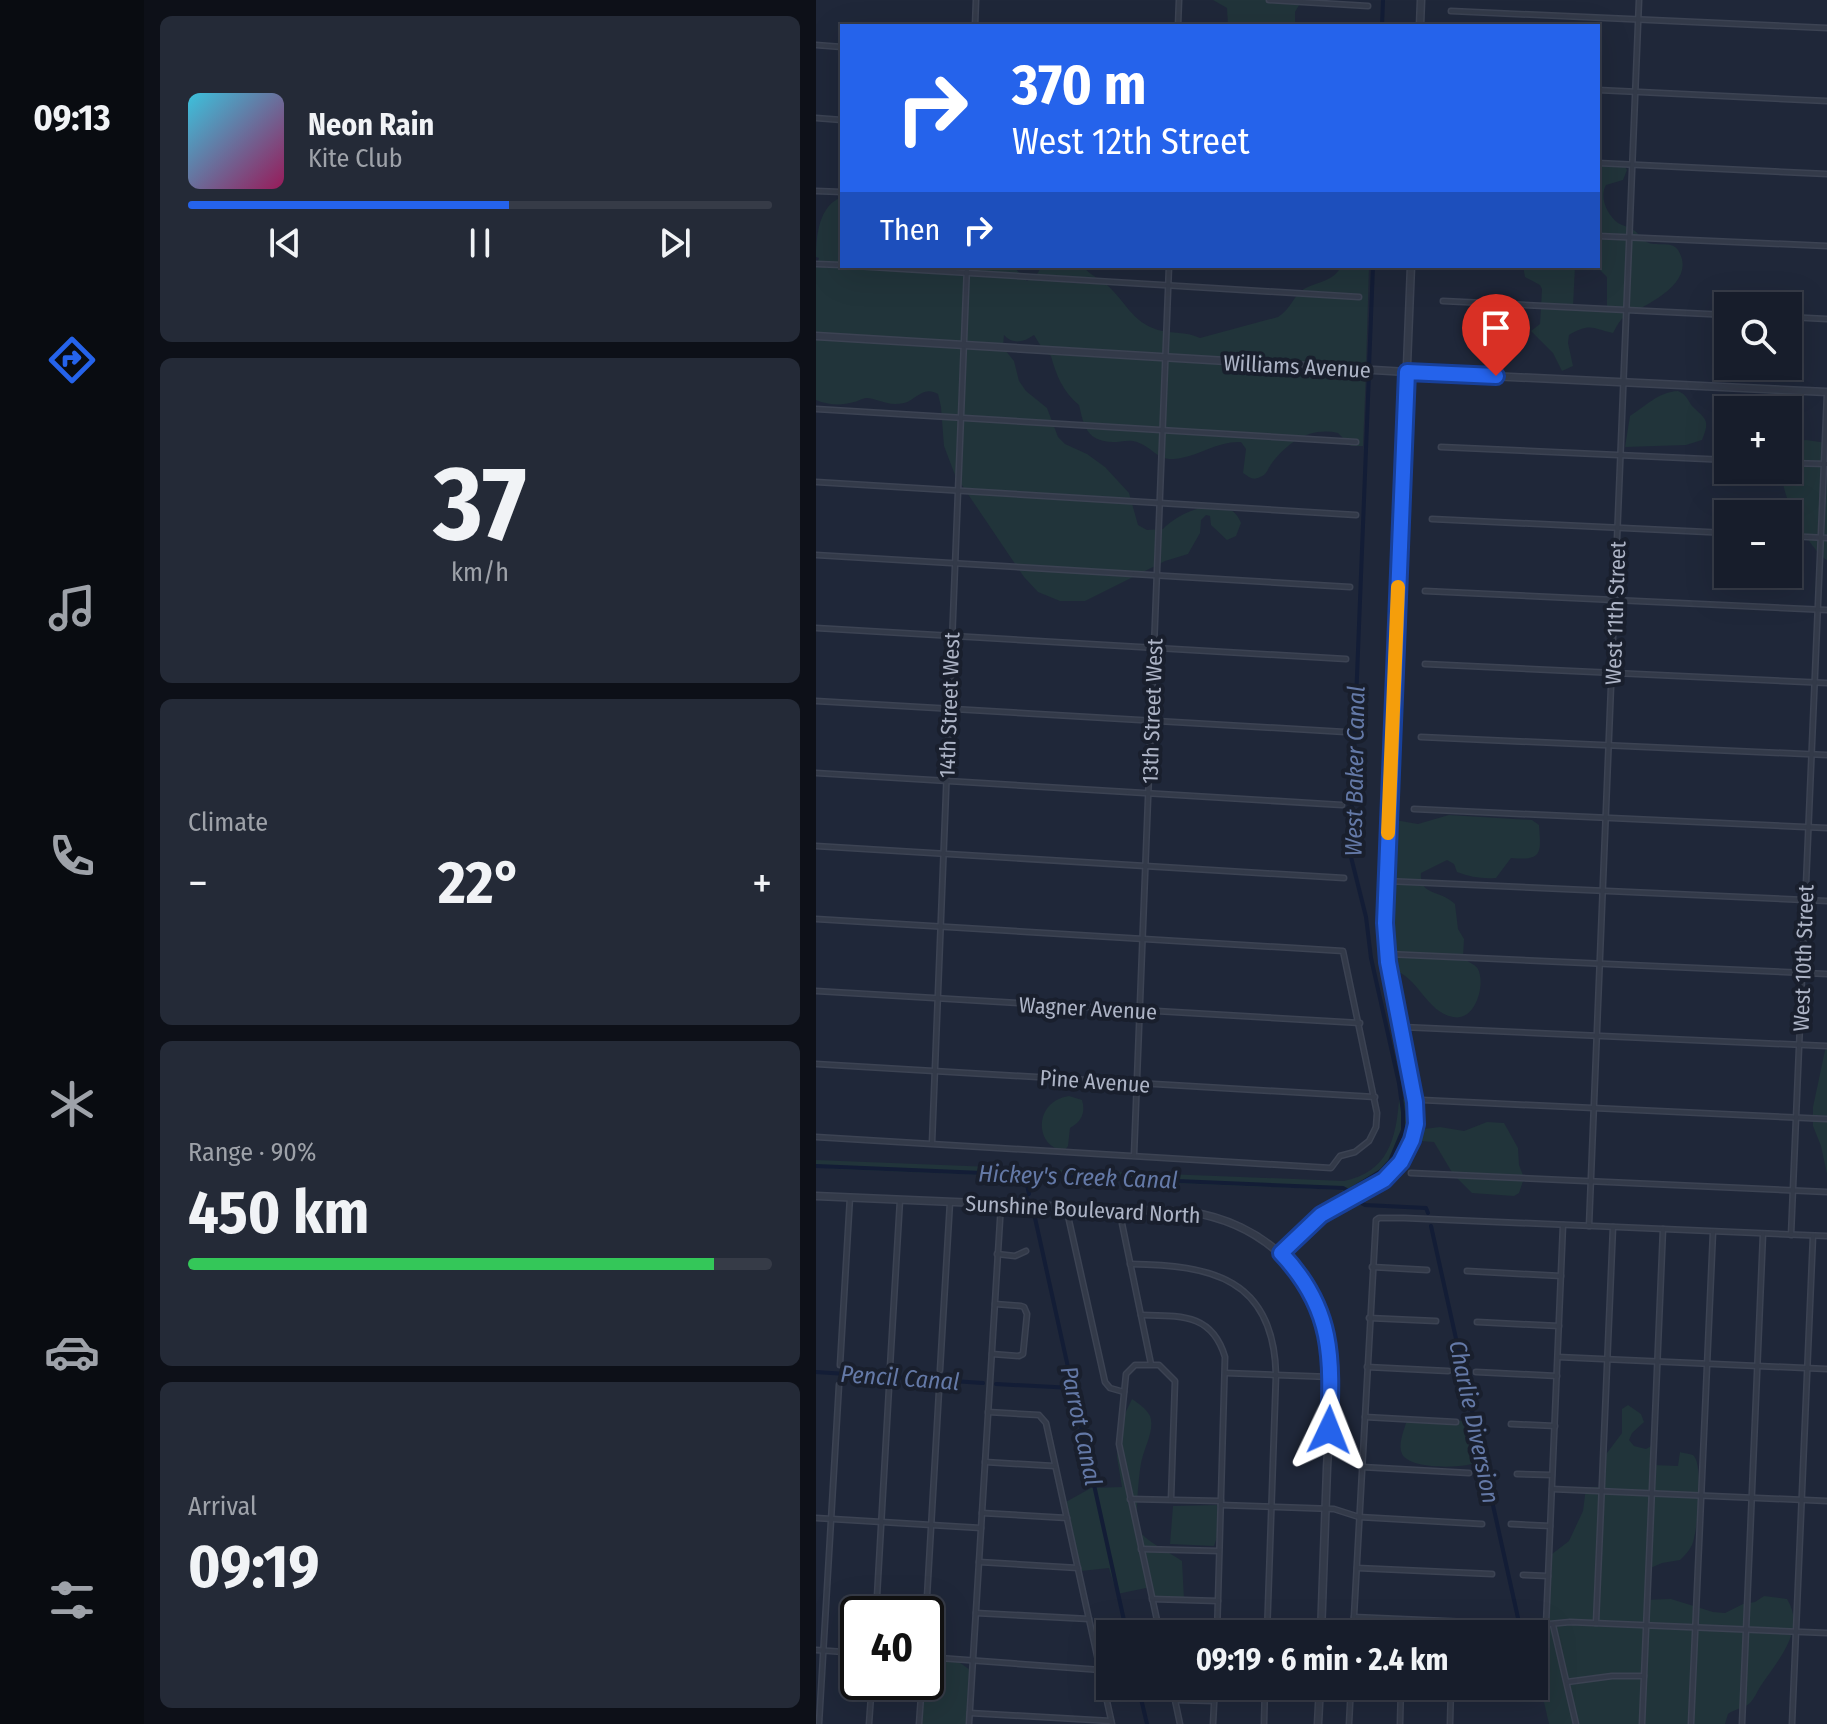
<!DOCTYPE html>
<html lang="en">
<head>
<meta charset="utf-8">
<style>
  :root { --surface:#171d2b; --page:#242a37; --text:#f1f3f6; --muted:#9ea2a9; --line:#363b47; --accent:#2563eb }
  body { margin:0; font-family:"Fira Sans Condensed",sans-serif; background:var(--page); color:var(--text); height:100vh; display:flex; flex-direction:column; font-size:30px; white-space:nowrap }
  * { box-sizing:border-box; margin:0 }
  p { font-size:26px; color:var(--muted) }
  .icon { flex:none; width:44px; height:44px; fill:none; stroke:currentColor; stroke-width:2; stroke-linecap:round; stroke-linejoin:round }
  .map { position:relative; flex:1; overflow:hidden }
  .details { display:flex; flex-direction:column; gap:16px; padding:16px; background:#0d1018; width:672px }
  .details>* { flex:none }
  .top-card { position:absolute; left:24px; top:24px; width:760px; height:244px; border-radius:0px; box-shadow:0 8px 32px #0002,0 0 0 2px var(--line); background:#2563eb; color:#fff; overflow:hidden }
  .buttons { position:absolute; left:898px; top:292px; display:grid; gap:16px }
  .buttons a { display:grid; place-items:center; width:88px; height:88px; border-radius:0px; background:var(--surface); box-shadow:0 8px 32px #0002,0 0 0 2px var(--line); font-size:40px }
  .speed { position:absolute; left:24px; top:1596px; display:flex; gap:16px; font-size:40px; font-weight:700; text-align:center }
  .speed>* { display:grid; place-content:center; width:104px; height:104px; border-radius:50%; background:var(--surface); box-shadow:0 8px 32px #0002,0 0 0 2px var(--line); line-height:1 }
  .speed .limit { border:4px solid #111; border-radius:12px; background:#fff; color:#111 }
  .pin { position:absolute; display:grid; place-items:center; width:68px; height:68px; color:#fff; margin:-82px -34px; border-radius:50% 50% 50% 0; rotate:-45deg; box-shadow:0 0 8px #0007 }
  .pin .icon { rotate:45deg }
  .me { position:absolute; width:88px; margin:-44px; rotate:2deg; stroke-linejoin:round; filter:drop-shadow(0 0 6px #0008) }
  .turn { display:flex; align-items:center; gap:28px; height:168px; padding:0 40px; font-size:36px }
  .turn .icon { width:104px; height:104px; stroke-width:2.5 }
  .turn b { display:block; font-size:56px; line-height:68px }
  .then { display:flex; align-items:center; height:76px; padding:0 40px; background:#0003; gap:16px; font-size:30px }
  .big { font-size:60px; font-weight:700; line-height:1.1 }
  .details .card { flex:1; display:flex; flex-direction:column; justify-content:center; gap:12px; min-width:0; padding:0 28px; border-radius:12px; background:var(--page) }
  .details .dial { align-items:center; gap:0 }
  .dial b { font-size:104px; line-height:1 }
  .song { display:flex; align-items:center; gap:24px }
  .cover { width:96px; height:96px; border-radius:12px; background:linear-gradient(135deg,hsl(190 70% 55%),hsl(330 70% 35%)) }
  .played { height:8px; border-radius:4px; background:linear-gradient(90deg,var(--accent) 55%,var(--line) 55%) }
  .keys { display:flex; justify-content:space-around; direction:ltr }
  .heat { display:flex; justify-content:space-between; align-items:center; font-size:44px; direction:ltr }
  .charge { height:12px; border-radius:6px; background:linear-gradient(90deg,#34c759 90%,var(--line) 0) }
  .trip { position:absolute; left:280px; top:1620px; width:452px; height:80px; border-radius:0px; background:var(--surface); box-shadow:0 8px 32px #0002,0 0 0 2px var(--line); font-weight:700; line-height:80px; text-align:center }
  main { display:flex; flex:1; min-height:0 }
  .menu { display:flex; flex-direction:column; width:144px; justify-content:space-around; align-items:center; background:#090c11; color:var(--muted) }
  .menu .icon { width:56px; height:56px }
  .menu .selected { color:var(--accent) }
  .menu b { font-size:36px; color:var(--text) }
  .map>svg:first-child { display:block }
  .green { fill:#21343a }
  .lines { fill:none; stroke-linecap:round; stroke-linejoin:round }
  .canal { stroke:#131d36; stroke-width:4 }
  .minor-casing { stroke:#3c4353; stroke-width:7 }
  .tertiary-casing { stroke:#3c4353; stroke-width:9 }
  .minor { stroke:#333a49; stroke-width:4 }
  .tertiary { stroke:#333a49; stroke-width:6 }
  .route-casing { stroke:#184099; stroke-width:20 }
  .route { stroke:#2563eb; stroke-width:14 }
  .slow { stroke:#f59e0b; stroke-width:14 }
  .labels { text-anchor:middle; stroke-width:8; stroke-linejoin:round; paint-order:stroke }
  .street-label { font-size:22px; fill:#adb4c6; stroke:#191f2d }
  .water-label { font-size:24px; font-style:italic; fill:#6479a7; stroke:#191f2d }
</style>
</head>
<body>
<main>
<nav class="menu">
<b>09:13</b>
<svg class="icon selected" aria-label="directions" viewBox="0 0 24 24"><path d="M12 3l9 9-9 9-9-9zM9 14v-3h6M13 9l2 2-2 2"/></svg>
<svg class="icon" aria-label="music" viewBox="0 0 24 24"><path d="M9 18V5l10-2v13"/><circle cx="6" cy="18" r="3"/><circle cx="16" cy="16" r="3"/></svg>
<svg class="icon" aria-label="phone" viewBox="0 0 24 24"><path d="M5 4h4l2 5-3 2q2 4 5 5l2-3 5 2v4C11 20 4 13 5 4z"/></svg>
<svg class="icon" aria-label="climate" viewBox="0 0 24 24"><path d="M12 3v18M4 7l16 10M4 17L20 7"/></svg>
<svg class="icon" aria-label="car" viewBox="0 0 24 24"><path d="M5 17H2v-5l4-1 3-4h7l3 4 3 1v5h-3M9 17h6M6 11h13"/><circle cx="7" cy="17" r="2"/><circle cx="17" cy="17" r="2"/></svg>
<svg class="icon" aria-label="filters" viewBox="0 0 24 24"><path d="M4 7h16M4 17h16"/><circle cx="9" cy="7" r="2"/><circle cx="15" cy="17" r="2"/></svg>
</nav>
<section class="details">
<div class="card">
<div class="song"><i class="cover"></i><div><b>Neon Rain</b><p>Kite Club</p></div></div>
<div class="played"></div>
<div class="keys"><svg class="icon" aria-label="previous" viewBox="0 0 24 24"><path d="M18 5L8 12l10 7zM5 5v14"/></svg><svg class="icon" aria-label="pause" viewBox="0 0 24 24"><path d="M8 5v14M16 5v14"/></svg><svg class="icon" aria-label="next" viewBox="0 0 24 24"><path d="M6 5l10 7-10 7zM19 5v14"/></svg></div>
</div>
<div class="card dial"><b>37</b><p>km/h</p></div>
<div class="card"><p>Climate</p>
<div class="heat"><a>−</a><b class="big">22°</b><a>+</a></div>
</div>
<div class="card"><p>Range · 90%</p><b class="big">450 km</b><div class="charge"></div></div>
<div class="card"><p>Arrival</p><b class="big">09:19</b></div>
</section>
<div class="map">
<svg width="1011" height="1724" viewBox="0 0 1011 1724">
  <rect width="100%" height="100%" fill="#1f2739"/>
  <g class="green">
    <path d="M397 0H486L479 12V26H412L411 8Z"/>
    <path d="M783 165H808L811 170 807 180 790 185C783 197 791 215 802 223 807 226 814 227 819 231 824 235 827 241 833 243 842 246 856 241 862 250 883 284 827 306 807 318 803 321 800 328 797 333 778 329 774 322 753 335L752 343 757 366 746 371 737 353 715 331 724 324 726 289 724 285 709 277 707 266H759L757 307 791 308V277L780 266H782Z"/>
    <path d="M26 197V266H197L211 281 222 273 225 266H267C273 275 283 278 291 285 310 302 316 322 342 330 358 334 368 331 384 338L462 317C475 309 477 296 488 289 501 282 519 281 525 266H553L550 368 226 348 218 335C208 342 197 345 188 335L187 346 0 335V266L3 258 0 257C0 236 3 205 26 197Z"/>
    <path d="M0 338 189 350 198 361 203 381 210 391 231 408 242 437 249 444 271 454 289 467 313 493 322 525 331 530 347 529C362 512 413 490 425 523L420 536 411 540 395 525 394 516 390 515 385 520 384 533 372 554 349 561 269 601H244L222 592 208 577 139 475 128 446 125 407 122 394C107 385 100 400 88 403 71 407 62 398 50 398 47 398 40 402 38 402 25 406 12 405 0 400Z"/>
    <path d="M229 352 550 371 547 446H535L522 433C495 427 473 441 456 463 452 468 451 475 444 477 437 481 433 477 427 473L430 449 425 442C403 441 386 454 365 458 341 463 340 449 321 442 313 439 305 442 297 442 270 441 268 426 263 405 247 392 240 375 235 356Z"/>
    <path d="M862 391C871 395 871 399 876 406 889 419 895 419 886 440L870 445 809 447 814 416C830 406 842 392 862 391Z"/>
    <path d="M990 440 1011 443V560C993 550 961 490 967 470H972V449L982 441Z"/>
    <path d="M633 815 716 820 723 825C725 853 727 861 695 858L680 878C666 879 654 877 641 872L638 864 631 860 605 873C603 896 623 889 639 904L642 929 648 939 647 958C652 962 659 964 662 969 670 985 659 1022 637 1017 610 1012 602 976 577 970 577 957 568 943 576 931L572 900 574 841 579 820 602 824Z"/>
    <path d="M1011 1041V1174L1005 1146 997 1126V1107Z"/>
    <path d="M253 1096 266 1100C270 1113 265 1122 254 1128L252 1146 249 1150C220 1150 215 1102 253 1096Z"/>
    <path d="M590 1099C602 1137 578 1172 544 1186L545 1191 534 1197 525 1190 18 1169 0 1166V1160L528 1181C572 1172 580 1139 583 1100Z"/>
    <path d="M671 1122 688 1123 702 1148 703 1165 708 1178 703 1193 698 1196 656 1193 637 1174 618 1142 604 1141 608 1129 624 1127 648 1131Z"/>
    <path d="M316 1399C323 1404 330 1408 334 1416 339 1429 329 1446 326 1459 323 1469 319 1519 322 1528 325 1539 355 1553 366 1561L368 1599 341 1602 335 1587 301 1594 293 1568 265 1571 248 1503 275 1488 306 1487 301 1457 302 1428Z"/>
    <path d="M812 1405 825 1414 828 1422 816 1433 813 1440 818 1446 830 1449 837 1445V1465L862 1466 864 1452C867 1453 875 1454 877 1455 888 1463 882 1531 876 1545 873 1551 869 1555 864 1560L846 1563 832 1569 829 1600 855 1599 897 1612 909 1613 927 1604 939 1602 948 1596 971 1599C991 1630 961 1661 944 1687 941 1692 938 1699 934 1703 929 1708 918 1709 912 1714L909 1724H733L718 1658V1634H712L708 1626 733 1617V1582L736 1554 753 1541 767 1511 770 1487H786L788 1457 806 1433V1409Z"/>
    <path d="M600 1419 655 1421 664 1461C651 1469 594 1470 586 1454 582 1445 587 1433 590 1423Z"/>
    <path d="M401 1505V1537L398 1546 354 1544 357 1506Z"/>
    <path d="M119 1659 140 1660 157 1672 152 1724H102L105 1682H110V1662Z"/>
  </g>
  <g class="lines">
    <g class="canal">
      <path d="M566 26 567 0"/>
      <path d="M553 367 557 266"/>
      <path d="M0 1166 527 1188 536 1193"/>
      <path d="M209 1175 213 1194"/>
      <path d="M534 1190 565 1171 574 1161 587 1130V1112L583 1083 555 958 550 917 534 853 553 373"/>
      <path d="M542 1201 549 1205 610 1208 612 1213"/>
      <path d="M219 1218 311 1634"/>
      <path d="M615 1226 702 1618"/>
      <path d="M0 1372 167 1383"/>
      <path d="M180 1384 257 1388"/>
      <path d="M322 1686 331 1724"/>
    </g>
    <g class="minor-casing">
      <g id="minor">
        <path d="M453 0 552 6"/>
        <path d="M635 11 1011 28"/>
        <path d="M159 26 160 0"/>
        <path d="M362 26 363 0"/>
        <path d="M0 45 26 47"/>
        <path d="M782 90 1011 101"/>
        <path d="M0 118 26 120"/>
        <path d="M782 163 1011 174"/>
        <path d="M0 191 26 192"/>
        <path d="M782 236 1011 246"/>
        <path d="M0 264 26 265"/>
        <path d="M39 266 543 297"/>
        <path d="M627 301 912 315"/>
        <path d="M972 317 1011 319"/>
        <path d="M0 409 540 442"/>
        <path d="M625 447 912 460"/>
        <path d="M972 463 1011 464"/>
        <path d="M0 482 540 515"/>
        <path d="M616 519 912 533"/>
        <path d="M972 536 1011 538"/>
        <path d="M0 555 534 587"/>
        <path d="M609 591 1011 610"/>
        <path d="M0 628 530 659"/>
        <path d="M609 664 1011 683"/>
        <path d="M0 701 529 732"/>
        <path d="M605 737 1011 755"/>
        <path d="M0 773 526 805"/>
        <path d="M598 809 1011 828"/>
        <path d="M0 846 528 878"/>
        <path d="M570 881 1011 901"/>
        <path d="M0 919 527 951 561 1113 560 1127 553 1141 539 1152 524 1156 515 1168 0 1137"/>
        <path d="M571 954 1011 974"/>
        <path d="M0 991 544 1023"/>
        <path d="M586 1027 1011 1046"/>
        <path d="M0 1064 559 1097"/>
        <path d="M606 1100 1011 1119"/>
        <path d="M116 1143 151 266"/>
        <path d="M318 1155 353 266"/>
        <path d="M595 1173 1011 1192"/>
        <path d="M250 1207 289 1382 294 1388 308 1392"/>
        <path d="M303 1209 335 1364"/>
        <path d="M773 1226 823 0"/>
        <path d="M975 1235 1011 393"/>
        <path d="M181 1254 199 1256 210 1251"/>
        <path d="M314 1264C395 1265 458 1278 460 1375L451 1634"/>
        <path d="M556 1267 611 1270"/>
        <path d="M651 1271 745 1276"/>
        <path d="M325 1315C364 1316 396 1313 409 1357L401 1634"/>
        <path d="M553 1318 620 1321"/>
        <path d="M661 1322 743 1326"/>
        <path d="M176 1354 203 1356 207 1354 211 1314 208 1307 205 1306 179 1304"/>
        <path d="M742 1357 1011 1369"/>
        <path d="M24 1365 34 1197"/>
        <path d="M74 1367 84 1200"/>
        <path d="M551 1367 632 1371"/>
        <path d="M124 1370 134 1202"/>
        <path d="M660 1372 741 1376"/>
        <path d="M410 1373 515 1377"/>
        <path d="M172 1412 223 1415 230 1423 296 1724"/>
        <path d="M549 1417 640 1422"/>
        <path d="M695 1424 739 1426"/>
        <path d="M169 1462 238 1466"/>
        <path d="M546 1467 653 1473"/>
        <path d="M701 1474 736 1475"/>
        <path d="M736 1489 1011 1501"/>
        <path d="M314 1499 405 1501"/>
        <path d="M405 1505 518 1509 543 1517 666 1524"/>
        <path d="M166 1513 251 1518"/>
        <path d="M0 1518 165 1528"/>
        <path d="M695 1524 734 1526"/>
        <path d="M325 1549 403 1551"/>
        <path d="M163 1562 262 1568"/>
        <path d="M541 1568 676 1574"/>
        <path d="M707 1575 732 1576"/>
        <path d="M336 1599 402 1601"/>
        <path d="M160 1613 273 1619"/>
        <path d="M60 1614 73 1388"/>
        <path d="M110 1614 123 1391"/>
        <path d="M538 1617 723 1625 754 1622 1011 1633"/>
        <path d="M780 1623 797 1227"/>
        <path d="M730 1625 747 1225"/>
        <path d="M737 1625 760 1724"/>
        <path d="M344 1634 303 1444 310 1374 319 1365H343L359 1381 355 1499"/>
        <path d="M537 1634 560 1220 563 1218H588L1011 1236"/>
        <path d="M588 1634V1620"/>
        <path d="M638 1634V1622"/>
        <path d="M0 1650 42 1653"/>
        <path d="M110 1657 285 1670"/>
        <path d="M751 1682 796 1676H828"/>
        <path d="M356 1686 364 1724"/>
        <path d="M636 1688 702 1691"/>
        <path d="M359 1700 398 1701"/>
        <path d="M154 1713 295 1721"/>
        <path d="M3 1724 23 1385"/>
        <path d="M53 1724 56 1682"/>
        <path d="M103 1724 106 1682"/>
        <path d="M153 1724 185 1204"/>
        <path d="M397 1724 399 1686"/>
        <path d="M448 1724 449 1686"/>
        <path d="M533 1724 535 1686"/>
        <path d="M584 1724 585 1686"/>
        <path d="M634 1724 635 1688"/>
        <path d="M826 1724 847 1229"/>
        <path d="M875 1724 897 1232"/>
        <path d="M926 1724 947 1234"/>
        <path d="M976 1724 997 1236"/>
      </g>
    </g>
    <g class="tertiary-casing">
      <g id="tertiary">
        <path d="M604 26 605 0"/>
        <path d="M0 336 591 372 1011 392"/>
        <path d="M0 1196 373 1212C446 1222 507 1277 514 1352 518 1390 513 1430 511 1468 509 1524 507 1579 505 1634"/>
        <path d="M465 1253 505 1215 554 1189 574 1174 585 1162 596 1140 600 1120 599 1102 572 962 569 911 595 266"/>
        <path d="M502 1724 504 1686"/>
      </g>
    </g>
    <use href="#minor" class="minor"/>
    <use href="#tertiary" class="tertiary"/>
  </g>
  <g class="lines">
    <g class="route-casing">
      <path id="route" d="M513 1430C516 1357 518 1309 465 1253L505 1215 568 1180 585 1162 596 1140 600 1124 599 1102 572 962 569 923 591 372 680 376"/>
    </g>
    <use href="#route" class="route"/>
    <path class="slow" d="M572 833 582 587"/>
  </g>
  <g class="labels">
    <g class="street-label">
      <text transform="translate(481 366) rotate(3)" y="8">Williams Avenue</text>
      <text transform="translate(799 613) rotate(-88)" y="8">West 11th Street</text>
      <text transform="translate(133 705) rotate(-88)" y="8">14th Street West</text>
      <text transform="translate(336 711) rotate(-88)" y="8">13th Street West</text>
      <text transform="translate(987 958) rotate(-88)" y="8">West 10th Street</text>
      <text transform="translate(272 1008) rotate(3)" y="8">Wagner Avenue</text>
      <text transform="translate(279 1081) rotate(4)" y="8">Pine Avenue</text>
      <text transform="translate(267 1209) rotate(3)" y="8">Sunshine Boulevard North</text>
    </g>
    <g class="water-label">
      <text transform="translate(539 771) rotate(-89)" y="8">West Baker Canal</text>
      <text transform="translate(262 1177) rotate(2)" y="8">Hickey's Creek Canal</text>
      <text transform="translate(84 1378) rotate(4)" y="8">Pencil Canal</text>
      <text transform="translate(658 1422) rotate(78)" y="8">Charlie Diversion</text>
      <text transform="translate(265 1426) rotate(78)" y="8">Parrot Canal</text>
    </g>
  </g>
</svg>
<div class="buttons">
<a><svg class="icon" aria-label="search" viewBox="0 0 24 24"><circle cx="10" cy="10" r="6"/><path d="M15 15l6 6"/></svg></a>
<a>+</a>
<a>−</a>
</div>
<div class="speed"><div class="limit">40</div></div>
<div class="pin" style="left:680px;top:376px;background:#d93025"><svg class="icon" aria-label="arrive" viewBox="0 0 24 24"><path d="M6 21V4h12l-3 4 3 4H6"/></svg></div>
<svg class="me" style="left:513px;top:1430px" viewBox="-20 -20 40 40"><path d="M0-17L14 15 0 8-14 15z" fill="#2563eb" stroke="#fff" stroke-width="4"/></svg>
<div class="trip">09:19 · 6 min · 2.4 km</div>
<div class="top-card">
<div class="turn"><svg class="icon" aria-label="right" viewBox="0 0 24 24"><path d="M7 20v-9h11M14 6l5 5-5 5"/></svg><div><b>370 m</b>West 12th Street</div></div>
<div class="then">Then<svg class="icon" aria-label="right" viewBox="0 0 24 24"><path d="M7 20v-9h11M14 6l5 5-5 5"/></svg></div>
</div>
</div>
</main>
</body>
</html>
